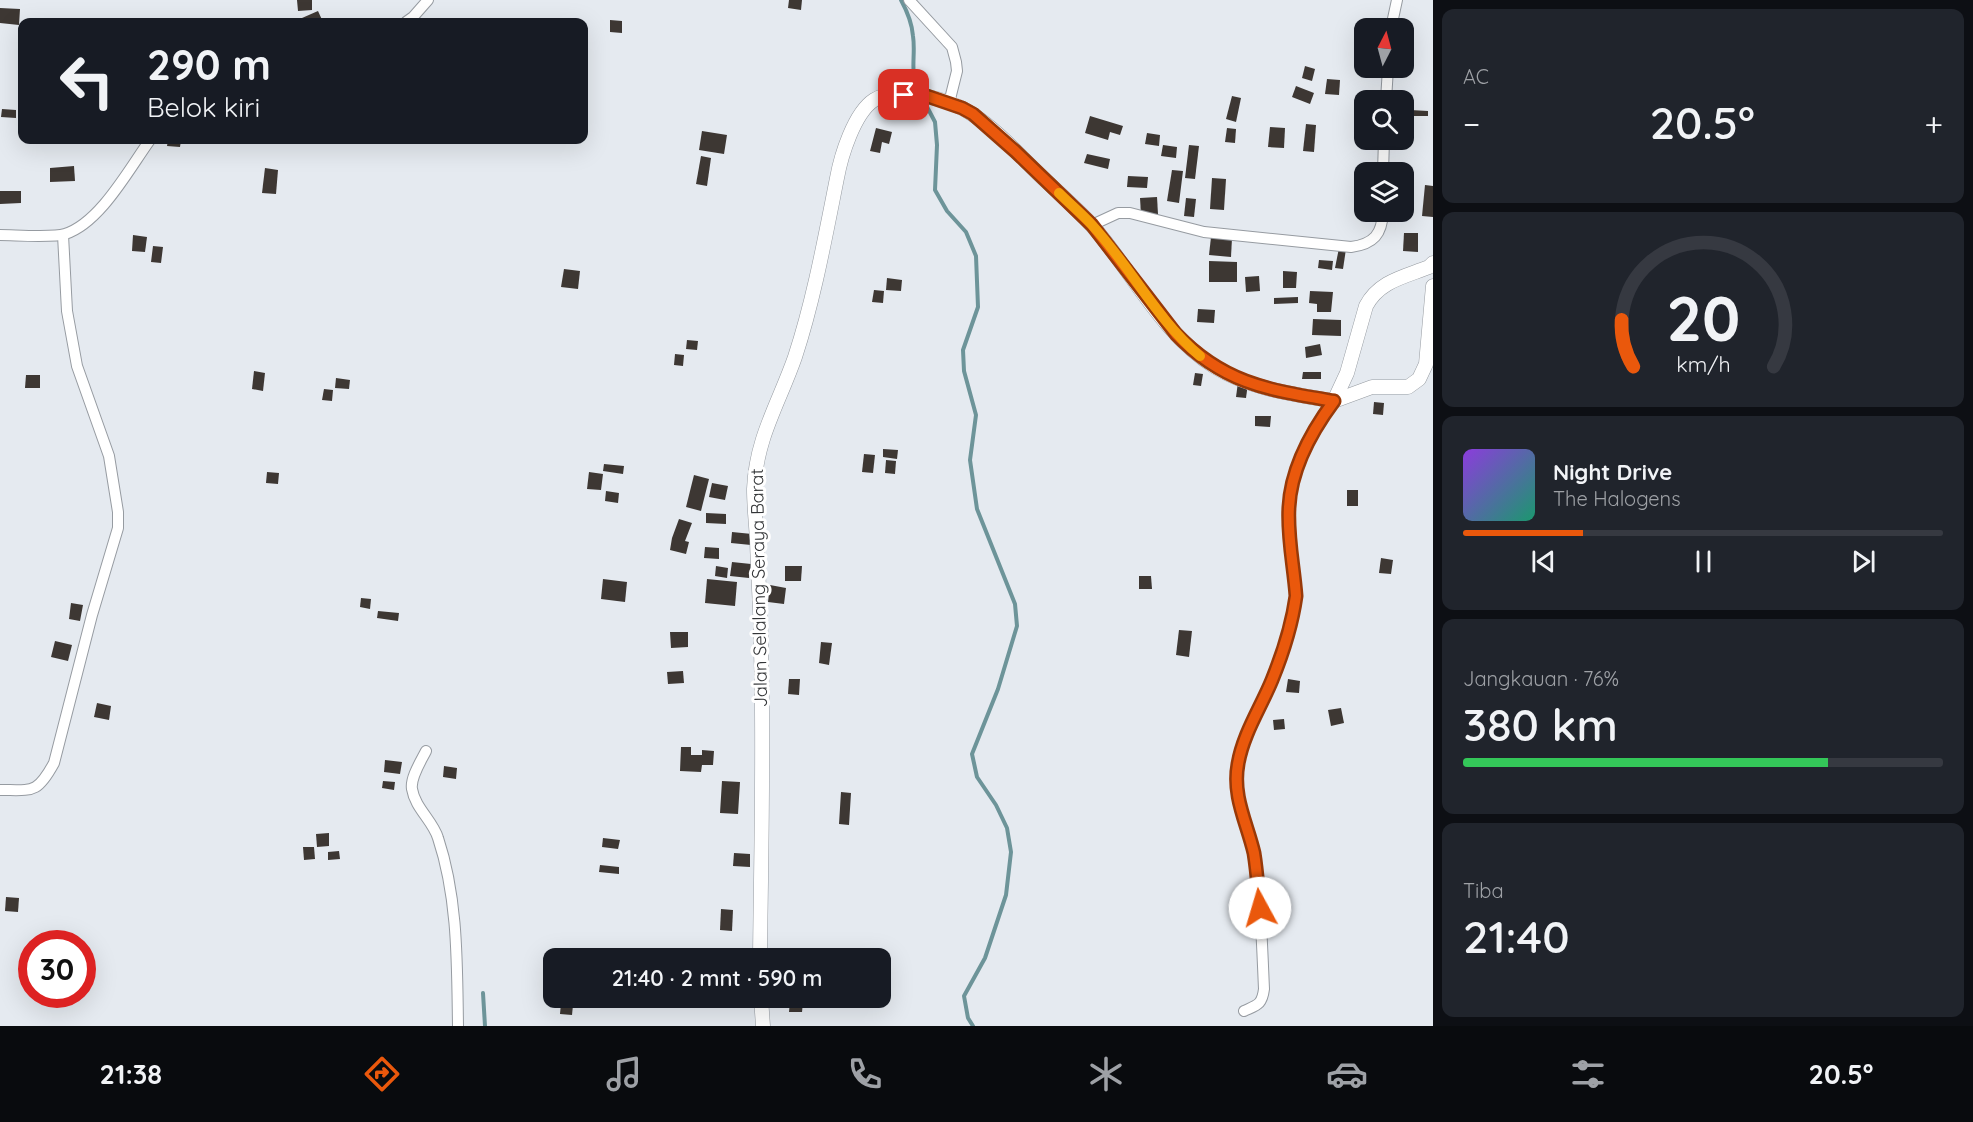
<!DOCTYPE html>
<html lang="id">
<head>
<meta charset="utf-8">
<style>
  :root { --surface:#171b24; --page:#20242c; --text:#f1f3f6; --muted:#9ea1a6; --line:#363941; --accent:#ea580c }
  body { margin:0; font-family:Quicksand,sans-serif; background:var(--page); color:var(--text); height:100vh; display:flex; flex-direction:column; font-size:22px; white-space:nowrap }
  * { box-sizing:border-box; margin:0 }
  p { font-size:20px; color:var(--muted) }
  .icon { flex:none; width:33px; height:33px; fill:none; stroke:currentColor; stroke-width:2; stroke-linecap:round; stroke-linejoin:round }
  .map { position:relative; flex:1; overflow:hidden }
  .drawer { display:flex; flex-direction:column; gap:9px; padding:9px; background:#0d0f14; width:540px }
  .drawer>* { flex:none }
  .guide { position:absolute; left:18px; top:18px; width:570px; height:126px; border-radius:12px; box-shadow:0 6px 24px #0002; background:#171b24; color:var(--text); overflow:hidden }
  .needle { width:39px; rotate:6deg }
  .fabs { position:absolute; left:1354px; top:18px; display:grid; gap:12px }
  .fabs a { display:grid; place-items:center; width:60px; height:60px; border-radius:12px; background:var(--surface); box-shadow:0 6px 24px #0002; font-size:30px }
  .speed { position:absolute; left:18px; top:930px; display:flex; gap:12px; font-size:30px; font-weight:700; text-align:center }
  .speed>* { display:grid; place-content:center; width:78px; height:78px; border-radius:50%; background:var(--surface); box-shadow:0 6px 24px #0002; line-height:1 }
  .speed .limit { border:9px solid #d22; background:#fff; color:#111 }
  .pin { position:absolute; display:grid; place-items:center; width:51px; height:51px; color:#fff; margin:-26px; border-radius:12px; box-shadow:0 3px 9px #0006 }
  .me { position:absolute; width:66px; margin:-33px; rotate:354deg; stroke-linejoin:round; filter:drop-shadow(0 0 4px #0008) }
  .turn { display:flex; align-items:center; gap:21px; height:126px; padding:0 30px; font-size:27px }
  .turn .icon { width:78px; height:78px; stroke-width:2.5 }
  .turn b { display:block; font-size:42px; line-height:51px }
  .big { font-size:45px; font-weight:600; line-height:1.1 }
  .drawer .widget { flex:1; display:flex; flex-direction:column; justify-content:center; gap:9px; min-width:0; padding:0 21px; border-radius:12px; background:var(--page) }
  .drawer .dial { align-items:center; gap:0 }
  .dial svg { height:156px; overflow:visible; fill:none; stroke:var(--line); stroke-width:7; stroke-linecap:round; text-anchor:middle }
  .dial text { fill:var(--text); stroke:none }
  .song { display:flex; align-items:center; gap:18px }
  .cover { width:72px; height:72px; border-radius:9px; background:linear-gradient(135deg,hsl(270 70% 55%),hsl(160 70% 35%)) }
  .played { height:6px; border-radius:3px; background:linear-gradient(90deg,var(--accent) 25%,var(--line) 25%) }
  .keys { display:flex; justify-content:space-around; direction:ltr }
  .heat { display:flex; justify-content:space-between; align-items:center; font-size:33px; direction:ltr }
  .charge { height:9px; border-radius:4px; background:linear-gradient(90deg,#34c759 76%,var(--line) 0) }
  .trip { position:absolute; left:543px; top:948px; width:348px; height:60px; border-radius:12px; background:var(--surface); box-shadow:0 6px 24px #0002; font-weight:600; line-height:60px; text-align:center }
  .menu { display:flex; height:96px; justify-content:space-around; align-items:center; background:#090b0e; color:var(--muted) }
  .menu .icon { width:42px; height:42px }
  .menu .active { color:var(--accent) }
  .menu b { font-size:27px; color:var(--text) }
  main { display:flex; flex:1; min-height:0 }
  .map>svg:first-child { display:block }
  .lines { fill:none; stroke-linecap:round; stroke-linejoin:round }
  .stream { stroke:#6d9499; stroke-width:4 }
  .building { fill:#3d3733 }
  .street-casing { stroke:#969ba1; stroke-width:12 }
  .secondary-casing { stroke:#969ba1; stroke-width:15 }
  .street { stroke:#fff; stroke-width:10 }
  .secondary { stroke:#fff; stroke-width:14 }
  .route-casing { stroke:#983908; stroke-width:15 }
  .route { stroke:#ea580c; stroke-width:10 }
  .slow { stroke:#f59e0b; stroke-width:10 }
  .labels { text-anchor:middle; stroke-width:6; stroke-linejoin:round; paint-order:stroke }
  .street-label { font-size:18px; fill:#333537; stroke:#fff }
</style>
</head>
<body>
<main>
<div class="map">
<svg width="1433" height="1026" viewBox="0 0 1433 1026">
  <rect width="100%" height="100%" fill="#e5eaf0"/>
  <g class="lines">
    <g class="stream">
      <path d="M901 0C907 11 912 23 913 36 916 55 909 73 919 91"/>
      <path d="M924 101 935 122 937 145 935 190 947 211 966 232 976 256 978 307 963 350 964 371 976 415 970 460 977 509 1015 604 1017 626 998 689 972 754 977 777 996 805 1007 828 1011 852 1006 895 985 958 964 996 968 1018 973 1026"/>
      <path d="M483 993 485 1026"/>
    </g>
  </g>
  <g class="building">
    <path d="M297 0H312V10L298 11Z"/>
    <path d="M789 0H802L801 10 788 8Z"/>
    <path d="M0 8 20 9 19 25 0 23Z"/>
    <path d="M318 11 323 22H304L302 18Z"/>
    <path d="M610 20 622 21V33L610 32Z"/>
    <path d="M1305 66 1315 69 1312 81 1302 78Z"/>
    <path d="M1327 79 1340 80 1339 95 1325 94Z"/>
    <path d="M1296 86 1314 93 1310 104 1292 97Z"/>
    <path d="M1232 96 1241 98 1236 122 1226 119Z"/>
    <path d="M2 109 16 110V118L1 117Z"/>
    <path d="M1410 110 1428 111V116H1410Z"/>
    <path d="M1090 116 1123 126 1120 135 1110 132 1108 140 1085 133Z"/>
    <path d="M1306 124 1316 125 1314 152 1303 151Z"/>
    <path d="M1270 127 1285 128 1284 148 1268 147Z"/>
    <path d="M876 128 892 132 889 144 882 142 880 153 870 151Z"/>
    <path d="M1227 128 1236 129 1235 143 1225 142Z"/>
    <path d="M702 131 727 135 724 154 699 150Z"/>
    <path d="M1147 133 1160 135 1159 146 1145 144Z"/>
    <path d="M168 140H181L180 147 167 146Z"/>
    <path d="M1163 145 1177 147 1176 158 1161 156Z"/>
    <path d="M1189 145 1199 146 1195 179 1185 178Z"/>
    <path d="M1087 154 1110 159 1108 169 1084 163Z"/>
    <path d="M701 156 711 158 707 186 696 184Z"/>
    <path d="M74 166 75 181 50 182V168Z"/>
    <path d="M265 168 278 170 276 194 262 193Z"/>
    <path d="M1172 170 1183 171 1179 203 1167 201Z"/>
    <path d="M1128 176 1148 177 1147 188 1127 187Z"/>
    <path d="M1212 178 1226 179 1224 210 1210 209Z"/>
    <path d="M1425 185 1433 186V217L1422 216Z"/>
    <path d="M0 191H21V203L0 204Z"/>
    <path d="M1157 197 1158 214 1141 215 1140 198Z"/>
    <path d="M1186 198 1196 199 1194 217 1184 216Z"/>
    <path d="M1404 233H1418V252L1403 251Z"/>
    <path d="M133 235 147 237 145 252 132 251Z"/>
    <path d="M1211 237 1232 238 1231 257 1209 255Z"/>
    <path d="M153 246 163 247 161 263 151 262Z"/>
    <path d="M1339 248 1346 249 1343 269 1335 268Z"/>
    <path d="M1319 260 1333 261 1332 270 1318 268Z"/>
    <path d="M1209 261 1237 262V282H1209Z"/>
    <path d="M564 269 580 271 578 289 561 287Z"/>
    <path d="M1283 271 1297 272 1296 288H1283Z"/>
    <path d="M1259 276 1260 291 1246 292 1245 277Z"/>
    <path d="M887 278 902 280 901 291 886 290Z"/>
    <path d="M874 290 884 291 883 303 872 302Z"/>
    <path d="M1310 291 1333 292 1331 312H1317V304L1309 303Z"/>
    <path d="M1298 297V303L1274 304V298Z"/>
    <path d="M1198 309 1215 310 1214 323 1197 322Z"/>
    <path d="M1313 319 1341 320V336L1312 335Z"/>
    <path d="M687 340 698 341 697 350 686 349Z"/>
    <path d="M1320 344 1322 355 1306 358 1305 347Z"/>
    <path d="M675 354 684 355 683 366 674 365Z"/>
    <path d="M254 371 265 373 263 391 252 389Z"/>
    <path d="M1303 372H1321V379H1302Z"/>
    <path d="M1195 373 1203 374 1201 386 1193 385Z"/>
    <path d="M26 375H40V388H25Z"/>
    <path d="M336 378 350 380 349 389 335 388Z"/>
    <path d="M1238 382 1248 383 1246 398 1236 397Z"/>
    <path d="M324 389 333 390 332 401 322 400Z"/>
    <path d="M1374 402 1384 403 1383 415 1373 414Z"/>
    <path d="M1255 416H1271L1270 427 1255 426Z"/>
    <path d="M883 449 898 450 897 459 883 457Z"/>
    <path d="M864 454 875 455 873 473 862 472Z"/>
    <path d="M886 460 896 461 895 474 885 473Z"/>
    <path d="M604 464 624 466 623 474 603 471Z"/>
    <path d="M267 472 279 473 278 484 266 483Z"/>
    <path d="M589 472 603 474 601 490 587 489Z"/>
    <path d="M694 475 709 479 701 511 686 507Z"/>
    <path d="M712 483 728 486 725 500 709 497Z"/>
    <rect x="1347" y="490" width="11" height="16"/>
    <path d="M606 491 619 493 618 503 605 501Z"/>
    <path d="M706 513 726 514V524L706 523Z"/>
    <path d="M679 519 692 523 685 541 689 542 686 554 670 550 672 538Z"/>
    <path d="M732 532 752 534 751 545 731 543Z"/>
    <path d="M705 547 719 548V559L704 558Z"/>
    <path d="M1381 558 1393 560 1391 574 1379 573Z"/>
    <path d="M732 562 751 564 749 578 730 576Z"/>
    <path d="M716 566 728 568 727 578 715 576Z"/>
    <path d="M785 566H802L801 581H785Z"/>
    <path d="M1139 576H1151L1152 589H1139Z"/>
    <path d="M603 579 627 582 625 602 601 599Z"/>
    <path d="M707 579 737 582 735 606 705 603Z"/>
    <path d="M770 585 786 588 784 604 768 602Z"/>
    <path d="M361 598 371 599 370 609 360 607Z"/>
    <path d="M71 603 83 605 80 621 69 619Z"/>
    <path d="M378 611 399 613 398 621 377 618Z"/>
    <path d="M1179 630 1192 631 1189 657 1176 655Z"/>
    <path d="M670 632H688V647L671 648Z"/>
    <path d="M55 641 72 645 68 661 51 657Z"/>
    <path d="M821 642 832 643 829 665 819 663Z"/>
    <path d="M683 671 684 683 668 684 667 672Z"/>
    <path d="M789 679H800L799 695 788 694Z"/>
    <path d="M1288 679 1300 681 1299 693 1286 692Z"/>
    <path d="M97 703 111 706 109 720 94 717Z"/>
    <path d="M1341 708 1344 723 1331 726 1328 710Z"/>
    <path d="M1284 719 1285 729 1274 730 1273 720Z"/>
    <path d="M681 747H691V755H702V750L714 751 713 765H702L701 772 680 771Z"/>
    <path d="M385 760 402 762 400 774 384 772Z"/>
    <path d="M444 766 457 768 456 779 443 777Z"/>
    <path d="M383 781 395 782 394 790 382 788Z"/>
    <path d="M722 781 740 782 738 814 720 813Z"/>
    <path d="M841 792 851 793 849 825 839 824Z"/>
    <path d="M329 833V846L317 847 316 834Z"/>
    <path d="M603 838 620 840 618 849 602 847Z"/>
    <path d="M303 847H314L315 859 304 860Z"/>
    <path d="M339 851 340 859 328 860V852Z"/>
    <path d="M734 853 750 854V867L733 866Z"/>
    <path d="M600 865 619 867V874L599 872Z"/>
    <path d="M6 897 19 898 18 912 5 911Z"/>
    <path d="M721 909 733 910 732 931 720 930Z"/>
    <path d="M680 998H701V1004L679 1003Z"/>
    <path d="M790 1001 803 1002 802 1012H789Z"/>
    <path d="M561 1003 573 1005 572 1015 560 1014Z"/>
  </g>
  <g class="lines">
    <g class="street-casing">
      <g id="street">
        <path d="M909 0 952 47 956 62 957 71 949 103"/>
        <path d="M406 22 413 17 428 0"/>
        <path d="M1391 28 1397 0"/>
        <path d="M1386 100 1388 68"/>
        <path d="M1383 172 1384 140"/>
        <path d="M1092 225 1118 213H1130L1204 232 1351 247C1374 244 1382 234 1383 212"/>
        <path d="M0 235C15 235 53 238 65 234 100 223 129 169 150 140"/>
        <path d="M426 751C421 761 410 778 412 789 415 808 433 821 438 838 458 898 457 963 458 1026"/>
        <path d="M0 790C33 790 37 794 54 763L92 615 118 528V512L109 456 77 366 67 311 63 235"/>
        <path d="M1244 1011C1257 1005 1262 1005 1264 989 1262 945 1261 901 1254 857 1249 825 1231 797 1238 764 1244 734 1261 707 1272 679 1283 653 1292 625 1296 596 1293 567 1287 536 1289 507 1291 468 1311 432 1334 401"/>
      </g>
    </g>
    <g class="secondary-casing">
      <g id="secondary">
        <path d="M1334 401 1372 387H1408L1419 379 1426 364 1433 286"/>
        <path d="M760 958C761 856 764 753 761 650 761 614 758 577 757 540 756 523 754 506 754 489 756 438 779 403 795 357 814 299 825 238 837 178 841 156 854 113 874 100 897 85 950 99 972 114 998 131 1020 156 1043 178 1064 198 1087 217 1104 240 1138 283 1167 337 1215 367 1251 389 1293 394 1334 401L1347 373 1366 306C1379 281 1404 277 1429 267L1433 263"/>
        <path d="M761 998 763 1026"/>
      </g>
    </g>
    <use href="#street" class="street"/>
    <use href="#secondary" class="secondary"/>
  </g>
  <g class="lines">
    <g class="route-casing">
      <path id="route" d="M904 95H924L962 108 973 114 1015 151 1092 225 1176 334C1224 384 1269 390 1334 401 1311 432 1291 468 1289 507 1287 536 1294 567 1296 596 1292 625 1283 653 1272 680 1261 707 1243 734 1238 764 1232 796 1247 823 1254 853 1257 871 1258 890 1260 908"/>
    </g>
    <use href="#route" class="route"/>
    <path class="slow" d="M1059 193C1070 204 1082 214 1092 225 1131 267 1156 319 1200 356"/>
  </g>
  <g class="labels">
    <g class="street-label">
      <text transform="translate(759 588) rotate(-91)" y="6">Jalan Selalang Seraya Barat</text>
    </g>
  </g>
</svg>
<div class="fabs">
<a><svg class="needle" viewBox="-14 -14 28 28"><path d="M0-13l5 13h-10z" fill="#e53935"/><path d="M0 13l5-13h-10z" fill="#9ea1a6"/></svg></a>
<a><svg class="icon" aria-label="search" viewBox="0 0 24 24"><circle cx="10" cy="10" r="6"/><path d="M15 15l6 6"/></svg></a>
<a><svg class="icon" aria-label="layers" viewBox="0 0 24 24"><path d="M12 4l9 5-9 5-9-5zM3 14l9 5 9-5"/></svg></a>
</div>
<div class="speed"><div class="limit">30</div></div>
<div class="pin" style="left:904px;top:95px;background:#d93025"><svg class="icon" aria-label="arrive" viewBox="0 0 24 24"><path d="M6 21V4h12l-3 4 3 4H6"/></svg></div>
<svg class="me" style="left:1260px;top:908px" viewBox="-20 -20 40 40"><circle r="19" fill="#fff"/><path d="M0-13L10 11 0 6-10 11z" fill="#ea580c"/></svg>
<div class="trip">21:40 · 2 mnt · 590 m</div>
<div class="guide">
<div class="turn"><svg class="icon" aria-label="left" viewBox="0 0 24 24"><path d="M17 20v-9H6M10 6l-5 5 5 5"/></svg><div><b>290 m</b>Belok kiri</div></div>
</div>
</div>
<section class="drawer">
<div class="widget"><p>AC</p>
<div class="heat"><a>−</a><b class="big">20.5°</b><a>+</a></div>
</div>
<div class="widget dial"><svg viewBox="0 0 100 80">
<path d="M14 69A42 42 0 1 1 86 69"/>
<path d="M14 69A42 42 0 0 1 8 45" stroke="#ea580c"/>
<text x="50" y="56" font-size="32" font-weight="700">20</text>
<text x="50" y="72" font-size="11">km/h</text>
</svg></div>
<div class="widget">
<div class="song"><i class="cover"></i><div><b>Night Drive</b><p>The Halogens</p></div></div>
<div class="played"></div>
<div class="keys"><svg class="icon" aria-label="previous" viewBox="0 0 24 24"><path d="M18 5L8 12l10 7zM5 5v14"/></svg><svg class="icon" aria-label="pause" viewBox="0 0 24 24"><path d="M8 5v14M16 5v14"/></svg><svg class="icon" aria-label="next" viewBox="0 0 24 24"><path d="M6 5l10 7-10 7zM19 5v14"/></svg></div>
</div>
<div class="widget"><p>Jangkauan · 76%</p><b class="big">380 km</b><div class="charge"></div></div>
<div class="widget"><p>Tiba</p><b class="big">21:40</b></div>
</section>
</main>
<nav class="menu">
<b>21:38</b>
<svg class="icon active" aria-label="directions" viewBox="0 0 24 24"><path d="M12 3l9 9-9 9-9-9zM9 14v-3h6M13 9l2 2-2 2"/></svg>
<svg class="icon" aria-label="music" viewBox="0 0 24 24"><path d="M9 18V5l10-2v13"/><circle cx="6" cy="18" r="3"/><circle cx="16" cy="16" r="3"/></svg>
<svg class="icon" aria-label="phone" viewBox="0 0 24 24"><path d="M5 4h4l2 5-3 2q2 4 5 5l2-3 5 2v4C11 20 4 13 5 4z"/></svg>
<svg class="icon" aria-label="climate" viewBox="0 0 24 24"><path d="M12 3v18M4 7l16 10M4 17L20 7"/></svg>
<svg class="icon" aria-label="car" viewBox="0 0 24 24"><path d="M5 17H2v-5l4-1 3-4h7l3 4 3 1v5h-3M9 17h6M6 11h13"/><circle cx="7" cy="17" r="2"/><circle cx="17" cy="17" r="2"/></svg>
<svg class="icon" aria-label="filters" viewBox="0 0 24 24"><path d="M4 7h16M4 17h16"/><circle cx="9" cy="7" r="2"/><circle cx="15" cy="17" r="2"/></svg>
<b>20.5°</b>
</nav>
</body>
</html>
